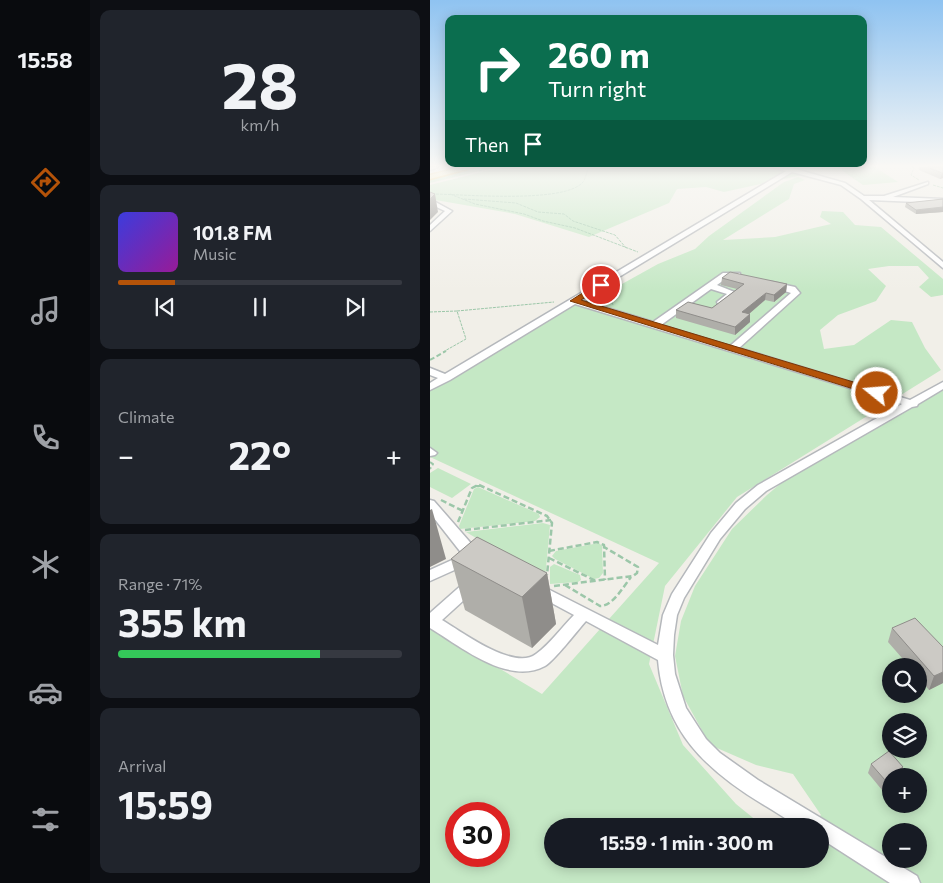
<!DOCTYPE html>
<html lang="en">
<head>
<meta charset="utf-8">
<style>
  :root { --surface:#171b24; --page:#20242c; --text:#f1f3f6; --muted:#9ea1a6; --line:#363941; --accent:#b45309 }
  body { margin:0; font-family:Commissioner,sans-serif; background:var(--page); color:var(--text); height:100vh; display:flex; flex-direction:column; font-size:19px; white-space:nowrap }
  * { box-sizing:border-box; margin:0 }
  p { font-size:16px; color:var(--muted) }
  .icon { flex:none; width:28px; height:28px; fill:none; stroke:currentColor; stroke-width:2; stroke-linecap:round; stroke-linejoin:round }
  .map { position:relative; flex:1; overflow:hidden }
  .sheet { display:flex; flex-direction:column; gap:10px; padding:10px; background:#0d0f14; width:340px }
  .sheet>* { flex:none }
  .top-card { position:absolute; left:15px; top:15px; width:422px; height:152px; border-radius:10px; box-shadow:0 2px 12px #0003; background:#0b6e4f; color:#fff; overflow:hidden }
  .tools { position:absolute; left:452px; top:658px; display:grid; gap:10px }
  .tools a { display:grid; place-items:center; width:45px; height:45px; border-radius:50%; background:var(--surface); box-shadow:0 2px 12px #0003; font-size:25px }
  .speed { position:absolute; left:15px; top:802px; display:flex; gap:10px; font-size:25px; font-weight:700; text-align:center }
  .speed>* { display:grid; place-content:center; width:65px; height:65px; border-radius:50%; background:var(--surface); box-shadow:0 2px 12px #0003; line-height:1 }
  .speed .limit { border:8px solid #d22; background:#fff; color:#111 }
  .pin { position:absolute; display:grid; place-items:center; width:42px; height:42px; color:#fff; margin:-21px; border:2px solid #fff; border-radius:50%; box-shadow:0 1px 5px #0007 }
  .me { position:absolute; width:55px; margin:-28px; rotate:287deg; stroke-linejoin:round; filter:drop-shadow(0 0 4px #0008) }
  .turn { display:flex; align-items:center; gap:18px; height:105px; padding:0 20px; font-size:22px }
  .turn .icon { width:65px; height:65px; stroke-width:2.5 }
  .turn b { display:block; font-size:35px; line-height:42px }
  .then { display:flex; align-items:center; height:48px; padding:0 20px; background:#0003; gap:10px; font-size:19px }
  .big { font-size:38px; font-weight:700; line-height:1.1 }
  .sheet .widget { flex:1; display:flex; flex-direction:column; justify-content:center; gap:8px; min-width:0; padding:0 18px; border-radius:10px; background:var(--page) }
  .sheet .dial { align-items:center; gap:0 }
  .dial b { font-size:65px; line-height:1 }
  .song { display:flex; align-items:center; gap:15px }
  .cover { width:60px; height:60px; border-radius:8px; background:linear-gradient(135deg,hsl(240 70% 55%),hsl(300 70% 35%)) }
  .played { height:5px; border-radius:2px; background:linear-gradient(90deg,var(--accent) 20%,var(--line) 20%) }
  .keys { display:flex; justify-content:space-around; direction:ltr }
  .heat { display:flex; justify-content:space-between; align-items:center; font-size:28px; direction:ltr }
  .charge { height:8px; border-radius:4px; background:linear-gradient(90deg,#34c759 71%,var(--line) 0) }
  .trip { position:absolute; left:114px; top:818px; width:285px; height:50px; border-radius:25px; background:var(--surface); box-shadow:0 2px 12px #0003; font-weight:700; line-height:50px; text-align:center }
  main { display:flex; flex:1; min-height:0 }
  .dock { display:flex; flex-direction:column; width:90px; justify-content:space-around; align-items:center; background:#090b0e; color:var(--muted) }
  .dock .icon { width:35px; height:35px }
  .dock .current { color:var(--accent) }
  .dock b { font-size:22px; color:var(--text) }
  .map>svg:first-child { display:block }
  .green { fill:#c5e8c5; fill-rule:evenodd }
  .lines { fill:none; stroke-linecap:round; stroke-linejoin:round }
  .minor-casing { stroke:#b5b8bc; stroke-width:3 }
  .major-casing { stroke:#f2c960; stroke-width:3 }
  .path-far2 { stroke:#9cc7a9; stroke-width:1; stroke-dasharray:3 1; stroke-linecap:butt }
  .path-far1 { stroke:#9cc7a9; stroke-width:2; stroke-dasharray:5 2.5; stroke-linecap:butt }
  .path { stroke:#9cc7a9; stroke-width:2.5; stroke-dasharray:6 3; stroke-linecap:butt }
  .minor { fill:#fff; fill-rule:evenodd }
  .major { fill:#fff2af; fill-rule:evenodd }
  .wall { fill:#afaea9 }
  .shaded-wall { fill:#8f8d8a }
  .building { fill:#cccac5; stroke:#8f8d8a }
  .route { fill:#b45309; stroke:#753606 }
</style>
</head>
<body>
<main>
<nav class="dock">
<b>15:58</b>
<svg class="icon current" aria-label="directions" viewBox="0 0 24 24"><path d="M12 3l9 9-9 9-9-9zM9 14v-3h6M13 9l2 2-2 2"/></svg>
<svg class="icon" aria-label="music" viewBox="0 0 24 24"><path d="M9 18V5l10-2v13"/><circle cx="6" cy="18" r="3"/><circle cx="16" cy="16" r="3"/></svg>
<svg class="icon" aria-label="phone" viewBox="0 0 24 24"><path d="M5 4h4l2 5-3 2q2 4 5 5l2-3 5 2v4C11 20 4 13 5 4z"/></svg>
<svg class="icon" aria-label="climate" viewBox="0 0 24 24"><path d="M12 3v18M4 7l16 10M4 17L20 7"/></svg>
<svg class="icon" aria-label="car" viewBox="0 0 24 24"><path d="M5 17H2v-5l4-1 3-4h7l3 4 3 1v5h-3M9 17h6M6 11h13"/><circle cx="7" cy="17" r="2"/><circle cx="17" cy="17" r="2"/></svg>
<svg class="icon" aria-label="filters" viewBox="0 0 24 24"><path d="M4 7h16M4 17h16"/><circle cx="9" cy="7" r="2"/><circle cx="15" cy="17" r="2"/></svg>
</nav>
<section class="sheet">
<div class="widget dial"><b>28</b><p>km/h</p></div>
<div class="widget">
<div class="song"><i class="cover"></i><div><b>101.8 FM</b><p>Music</p></div></div>
<div class="played"></div>
<div class="keys"><svg class="icon" aria-label="previous" viewBox="0 0 24 24"><path d="M18 5L8 12l10 7zM5 5v14"/></svg><svg class="icon" aria-label="pause" viewBox="0 0 24 24"><path d="M8 5v14M16 5v14"/></svg><svg class="icon" aria-label="next" viewBox="0 0 24 24"><path d="M6 5l10 7-10 7zM19 5v14"/></svg></div>
</div>
<div class="widget"><p>Climate</p>
<div class="heat"><a>−</a><b class="big">22°</b><a>+</a></div>
</div>
<div class="widget"><p>Range · 71%</p><b class="big">355 km</b><div class="charge"></div></div>
<div class="widget"><p>Arrival</p><b class="big">15:59</b></div>
</section>
<div class="map">
<svg width="513" height="883" viewBox="0 0 513 883">
  <rect width="100%" height="100%" fill="#f1efe8"/>
  <g class="green">
    <path d="M45 167H66L0 183V178Z"/>
    <path d="M71 167H336L372 175 294 192 276 187 247 189 239 203 159 237 85 214 0 199V185Z"/>
    <path d="M407 167H445L468 182 433 185Z"/>
    <path d="M368 177 375 180 364 184 359 199 293 240 345 237 401 224 390 217 392 211 413 212 425 225 451 227 513 279V295L501 297 489 287 499 278 488 266H459L438 269 456 286 446 301 408 315 390 330 394 349 424 345 461 320 482 322 495 348 511 370 307 497 235 586 219 664 253 745 306 804 333 826H122V859H390V826H379L391 815 363 774 326 765 280 745 253 696 245 656 251 621 265 586 302 529 337 495 362 474 513 383V883H0V627L112 694 229 563 0 457 6 451 0 448V391L115 318 192 284 228 264 265 249 279 236 354 182ZM461 666H489V694H461ZM461 721H489V749H461ZM461 776H489V804H461ZM26 814H69V856H26ZM461 831H489V859H461Z"/>
    <path d="M8 468 41 484 22 498 0 487V473Z"/>
    <path d="M48 487 109 514 110 517 105 521 30 529 29 526 44 489Z"/>
    <path d="M113 523 120 525 115 579 36 532Z"/>
    <path d="M169 543 172 546 173 573 169 578 164 579 125 559 122 556 126 551Z"/>
    <path d="M124 564 150 575 151 580 148 582 120 584V567Z"/>
  </g>
  <g class="lines">
    <g class="minor-casing">
      <g id="minor">
        <path d="M0 167H8L0 170Z"/>
        <path d="M343 167 362 168 415 183 434 196H454L498 182V184L463 197 513 199V203L439 200 513 262V268L431 199 411 185 362 172 151 300 223 322 293 273H310V277H298L287 285 307 293 294 304H288L287 302 297 294 281 289 231 325 300 346 361 293 339 286V282H342L365 287 370 293 309 348 480 400 513 382V389L488 404 487 406 482 407 336 491 315 509 290 539 254 598 247 615 244 635 243 655 245 674 256 708 276 739 290 753 328 780 487 876 490 883H460L390 838V826C384 826 376 828 371 826 359 822 345 811 334 805 276 770 234 731 228 660L156 621C147 631 124 661 115 666 78 686 30 646 0 628V613L35 582 40 581 45 582 47 586 45 590 12 620C32 632 84 671 106 654 120 644 132 627 144 615L103 593 101 589 103 585 108 584 228 645 233 615 242 594 281 533 306 503 328 485 472 404 145 304 20 380 0 390V383L8 378 0 375V368L15 374 356 171Z"/>
        <path d="M0 199 22 211 0 231V225L15 211 0 204Z"/>
        <path d="M0 448 7 453 5 455 0 456Z"/>
        <path d="M0 500 4 501 52 556 50 559 41 560 40 563 0 581V570L33 555 0 513Z"/>
      </g>
    </g>
    <g class="major-casing">
      <path id="major" d="M32 167H45L0 179V175Z"/>
    </g>
    <g class="path-far2">
      <path d="M482 167 484 168 481 175 489 180"/>
      <path d="M49 171 66 167"/>
      <path d="M503 185 513 188"/>
      <path d="M2 194C31 194 135 204 153 182 156 178 157 171 158 167"/>
      <path d="M20 194 45 204 94 214 113 221 145 228 208 252"/>
      <path d="M34 199 86 203 108 212 134 214 143 221 185 235 197 249"/>
      <path d="M177 291 183 305"/>
      <path d="M27 311 124 302"/>
      <path d="M0 312 27 311 36 339 13 352"/>
    </g>
    <g class="path-far1">
      <path d="M0 360 16 351"/>
      <path d="M0 462 3 464 0 469"/>
      <path d="M45 486H51"/>
    </g>
    <g class="path">
      <path d="M49 485 117 516 122 523 117 575"/>
      <path d="M11 500 33 511"/>
      <path d="M28 522 42 488 48 485"/>
      <path d="M35 530 121 520"/>
      <path d="M119 551 167 542 174 545 175 580"/>
      <path d="M119 558 166 581"/>
      <path d="M135 585 170 606C183 606 193 587 201 577"/>
      <path d="M124 586 203 576 207 573 208 567 174 547"/>
    </g>
    <use href="#minor" class="minor"/>
    <use href="#major" class="major"/>
  </g>
  <g class="wall">
    <path d="M489 167H513V178L510 179 489 170Z"/>
    <path d="M513 199V212L486 214 475 207 476 203Z"/>
    <path d="M292 278 357 284 356 292 344 302 335 300 319 314 320 322 305 335 246 318V310L282 308 307 289 291 285Z"/>
    <path d="M21 559 117 573 126 624 102 648 35 610Z"/>
    <path d="M462 628 513 683 499 690 489 678V666H479L458 642Z"/>
    <path d="M441 764 473 767 470 776H461V783L452 790 438 773Z"/>
  </g>
  <g class="shaded-wall">
    <path d="M512 173H513V178L510 179Z"/>
    <path d="M5 194 8 212 0 220V199Z"/>
    <path d="M513 207V212L486 214V210Z"/>
    <path d="M357 284 356 292 344 302V295Z"/>
    <path d="M336 293 335 300 312 320V312Z"/>
    <path d="M320 314V322L305 335V327Z"/>
    <path d="M2 509 16 559 0 567V510Z"/>
    <path d="M117 573 126 624 102 648 92 597Z"/>
    <path d="M513 672V683L499 690 504 676Z"/>
    <path d="M473 767 470 776H461V783L452 790 455 780Z"/>
  </g>
  <g class="building">
    <path d="M497 167H513V173H512Z"/>
    <path d="M0 192 5 194 0 199Z"/>
    <path d="M513 199V207L486 210 476 203Z"/>
    <path d="M300 272 357 284 344 295 336 293 312 312 320 314 305 327 246 310 258 302 282 308 314 284 292 278Z"/>
    <path d="M47 537 117 573 92 597 21 559Z"/>
    <path d="M485 618 513 647V672L504 676 462 628Z"/>
    <path d="M459 751 473 767 455 780 441 764Z"/>
  </g>
  <linearGradient id="sky" x2="0" y2="1"><stop stop-color="#8fc3f1"/><stop offset="0.57" stop-color="#f9f8f5"/><stop offset="1" stop-color="#f9f8f5" stop-opacity="0"/></linearGradient>
  <rect width="513" height="291" fill="url(#sky)"/>
  <path class="route" d="M168 283 175 285 151 300 450 390 452 393 450 395H443L140 301Z"/>
</svg>
<div class="tools">
<a><svg class="icon" aria-label="search" viewBox="0 0 24 24"><circle cx="10" cy="10" r="6"/><path d="M15 15l6 6"/></svg></a>
<a><svg class="icon" aria-label="layers" viewBox="0 0 24 24"><path d="M12 4l9 5-9 5-9-5zM3 14l9 5 9-5"/></svg></a>
<a>+</a>
<a>−</a>
</div>
<div class="speed"><div class="limit">30</div></div>
<div class="pin" style="left:171px;top:285px;background:#d93025"><svg class="icon" aria-label="arrive" viewBox="0 0 24 24"><path d="M6 21V4h12l-3 4 3 4H6"/></svg></div>
<svg class="me" style="left:447px;top:393px" viewBox="-20 -20 40 40"><circle r="17" fill="#b45309" stroke="#fff" stroke-width="3"/><path d="M0-11L8 9 0 5-8 9z" fill="#fff"/></svg>
<div class="trip">15:59 · 1 min · 300 m</div>
<div class="top-card">
<div class="turn"><svg class="icon" aria-label="right" viewBox="0 0 24 24"><path d="M7 20v-9h11M14 6l5 5-5 5"/></svg><div><b>260 m</b>Turn right</div></div>
<div class="then">Then<svg class="icon" aria-label="arrive" viewBox="0 0 24 24"><path d="M6 21V4h12l-3 4 3 4H6"/></svg></div>
</div>
</div>
</main>
</body>
</html>
